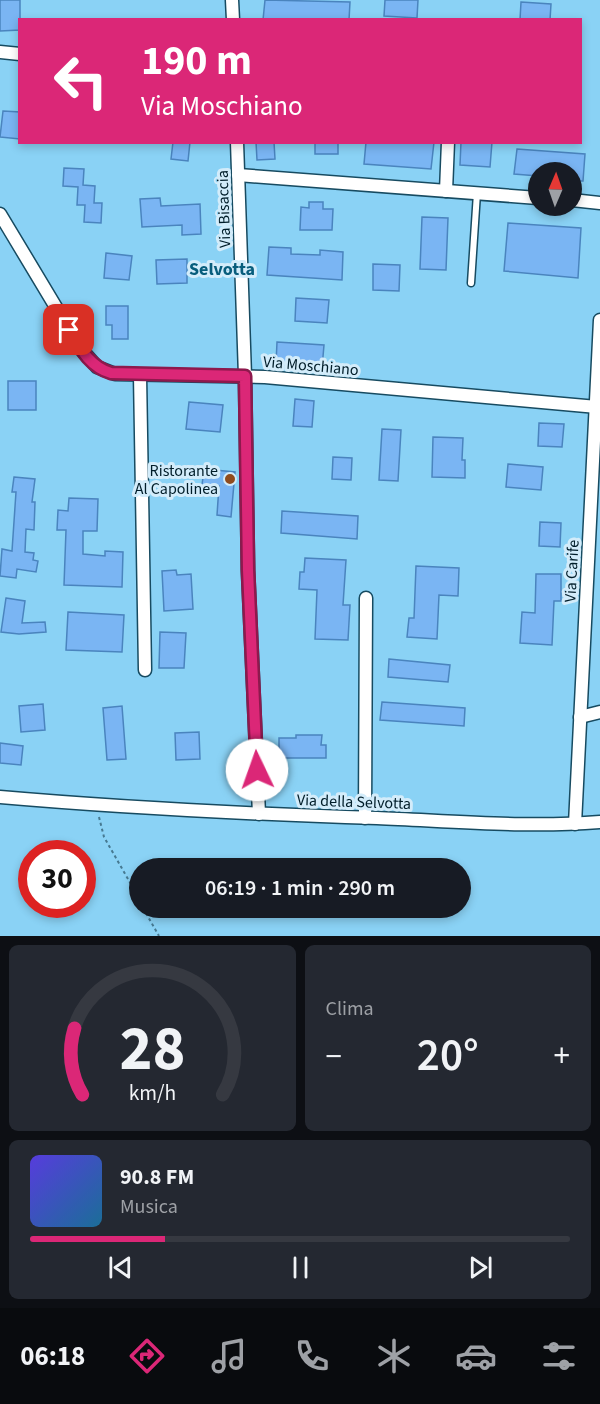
<!DOCTYPE html>
<html lang="it">
<head>
<meta charset="utf-8">
<style>
  :root { --surface:#171b24; --page:#242831; --text:#f1f3f6; --muted:#9ea1a6; --line:#363941; --accent:#db2777 }
  body { margin:0; font-family:"Source Sans 3",sans-serif; background:var(--page); color:var(--text); height:100vh; display:flex; flex-direction:column; font-size:22px; white-space:nowrap }
  * { box-sizing:border-box; margin:0 }
  p { font-size:20px; color:var(--muted) }
  .icon { flex:none; width:33px; height:33px; fill:none; stroke:currentColor; stroke-width:2; stroke-linecap:round; stroke-linejoin:round }
  .map { position:relative; height:936px; overflow:hidden }
  .details { display:flex; flex-direction:column; gap:9px; padding:9px; background:#0d0f14; flex:1 }
  .details>* { flex:none }
  .banner { position:absolute; left:18px; top:18px; width:564px; height:126px; border-radius:0px; box-shadow:0 3px 9px #0003; background:#db2777; color:#fff; overflow:hidden }
  .needle { width:39px; rotate:2deg }
  .buttons { position:absolute; left:528px; top:162px; display:grid; gap:12px }
  .buttons a { display:grid; place-items:center; width:54px; height:54px; border-radius:50%; background:var(--surface); box-shadow:0 3px 9px #0003; font-size:30px }
  .speed { position:absolute; left:18px; top:840px; display:flex; gap:12px; font-size:30px; font-weight:700; text-align:center }
  .speed>* { display:grid; place-content:center; width:78px; height:78px; border-radius:50%; background:var(--surface); box-shadow:0 3px 9px #0003; line-height:1 }
  .speed .limit { border:9px solid #d22; background:#fff; color:#111 }
  .pin { position:absolute; display:grid; place-items:center; width:51px; height:51px; color:#fff; margin:-26px; border-radius:12px; box-shadow:0 3px 9px #0006 }
  .me { position:absolute; width:66px; margin:-33px; rotate:357deg; stroke-linejoin:round; filter:drop-shadow(0 0 4px #0008) }
  .turn { display:flex; align-items:center; gap:21px; height:126px; padding:0 24px; font-size:27px }
  .turn .icon { width:78px; height:78px; stroke-width:2.5 }
  .turn b { display:block; font-size:42px; line-height:51px }
  .big { font-size:45px; font-weight:600; line-height:1.1 }
  .details .tile { flex:1; display:flex; flex-direction:column; justify-content:center; gap:9px; min-width:0; padding:0 21px; border-radius:9px; background:var(--page) }
  .details .dial { align-items:center; gap:0 }
  .dial svg { height:156px; overflow:visible; fill:none; stroke:var(--line); stroke-width:7; stroke-linecap:round; text-anchor:middle }
  .dial text { fill:var(--text); stroke:none }
  .song { display:flex; align-items:center; gap:18px }
  .cover { width:72px; height:72px; border-radius:9px; background:linear-gradient(135deg,hsl(250 70% 55%),hsl(200 70% 35%)) }
  .played { height:6px; border-radius:3px; background:linear-gradient(90deg,var(--accent) 25%,var(--line) 25%) }
  .keys { display:flex; justify-content:space-around; direction:ltr }
  .heat { display:flex; justify-content:space-between; align-items:center; font-size:33px; direction:ltr }
  .details .tiles { flex:1; display:grid; gap:9px; grid-template-columns:1fr 1fr }
  .tile:last-child { grid-column:span 2 }
  .trip { position:absolute; left:129px; top:858px; width:342px; height:60px; border-radius:30px; background:var(--surface); box-shadow:0 3px 9px #0003; font-weight:600; line-height:60px; text-align:center }
  .dock { display:flex; height:96px; justify-content:space-around; align-items:center; background:#090b0e; color:var(--muted) }
  .dock .icon { width:42px; height:42px }
  .dock .current { color:var(--accent) }
  .dock b { font-size:27px; color:var(--text) }
  .map>svg:first-child { display:block }
  .building { fill:#7ab5f3; stroke:#4a84be; stroke-width:1.5 }
  .lines { fill:none; stroke-linecap:round; stroke-linejoin:round }
  .service-casing { stroke:#174b61; stroke-width:9 }
  .minor-casing { stroke:#174b61; stroke-width:15 }
  .path { stroke:#467991; stroke-width:2; stroke-dasharray:3 3; stroke-linecap:butt }
  .service { stroke:#fff; stroke-width:6 }
  .minor { stroke:#fff; stroke-width:12 }
  .route-casing { stroke:#8e194d; stroke-width:15 }
  .route { stroke:#db2777; stroke-width:10 }
  .poi-dot { fill:#904c1f; stroke:#d3ecfa; stroke-width:2 }
  .labels { text-anchor:middle; stroke-width:6; stroke-linejoin:round; paint-order:stroke }
  .street-label { font-size:16px; fill:#001d29; stroke:#d3ecfa }
  .poi-label { font-size:16px; fill:#001d29; stroke:#d3ecfa; text-anchor:end }
  .neighbourhood-label { font-size:18px; font-weight:bold; fill:#085d7c; stroke:#d3ecfa }
</style>
</head>
<body>
<div class="map">
<svg width="600" height="936" viewBox="0 0 600 936">
  <rect width="100%" height="100%" fill="#8ad2f5"/>
  <g class="building">
    <path d="M0 0H20V30L0 31Z"/>
    <path d="M265 0 350 2 349 20H263Z"/>
    <path d="M385 0H418L417 18 384 16Z"/>
    <path d="M521 2 551 4 550 20H520Z"/>
    <path d="M3 111 20 112V139L0 137Z"/>
    <path d="M173 142H190L188 161 171 159Z"/>
    <path d="M256 142H274L275 159 257 160Z"/>
    <rect x="315" y="142" width="23" height="12"/>
    <path d="M366 142H434L431 169 364 164Z"/>
    <path d="M461 142H492L490 167 460 165Z"/>
    <path d="M517 149 585 154 583 181H572V172H538V176L514 174Z"/>
    <path d="M64 168 84 169 83 185 95 186 94 203H102L101 223 84 222 85 205H77L78 187 63 186Z"/>
    <path d="M160 198 161 206 200 204 201 234 182 235V225L142 227 140 199Z"/>
    <path d="M309 202H323V209H333L332 230H300L301 207 309 208Z"/>
    <path d="M422 217 448 218 446 270 420 269Z"/>
    <path d="M508 223 581 228 578 278 504 271Z"/>
    <path d="M269 247 291 248V254L320 255V250L343 252 342 280 267 275Z"/>
    <path d="M106 253 132 256 129 280 104 278Z"/>
    <path d="M187 259V283L157 284 156 260Z"/>
    <path d="M373 264 400 265 399 291 373 290Z"/>
    <path d="M296 298 329 300 327 323 295 321Z"/>
    <path d="M106 306H128V339H112V325H106Z"/>
    <path d="M277 342 324 345 322 368 276 364Z"/>
    <rect x="8" y="381" width="28" height="29"/>
    <path d="M295 399 314 401 312 427 293 426Z"/>
    <path d="M189 402 223 405 220 432 186 429Z"/>
    <path d="M539 423 564 424 562 447 538 446Z"/>
    <path d="M382 429 401 430 398 481 379 480Z"/>
    <path d="M433 437 463 438 462 460H465V478L432 477Z"/>
    <path d="M333 457 352 458 351 480 332 479Z"/>
    <path d="M508 464 543 467 541 490 506 487Z"/>
    <path d="M204 469 235 472 231 517 217 515 219 486 202 485Z"/>
    <path d="M14 477 35 479 32 502H35L34 530 26 529 25 552 34 553 33 560 38 561 36 572 17 569 16 578 0 576 2 549 12 551 16 492H12Z"/>
    <path d="M69 498 98 499 97 531H83V554L105 556V551L123 552 122 587 64 585 66 530H57L58 510 68 511Z"/>
    <path d="M282 511 358 516 357 539 281 533Z"/>
    <path d="M540 522 561 523 560 547 539 546Z"/>
    <path d="M305 558 346 560 343 605H350L348 640 315 639 317 590 299 589 300 572H304Z"/>
    <path d="M416 566 459 568 458 596 439 595 437 639 407 637 409 618H414Z"/>
    <path d="M176 570 177 575 191 574 193 609 164 611 162 571Z"/>
    <path d="M536 574H561V601H554L552 645 520 643 522 612 535 613Z"/>
    <path d="M6 598 25 601 22 623 45 622 46 632 19 634 1 632Z"/>
    <path d="M68 612 124 615 122 652 66 650Z"/>
    <path d="M160 632 186 633 184 668H159Z"/>
    <path d="M389 659 450 665 448 682 388 677Z"/>
    <path d="M382 702 465 708 464 726 380 720Z"/>
    <path d="M43 704 45 730 21 732 19 706Z"/>
    <path d="M122 706 126 759 107 760 103 708Z"/>
    <path d="M199 732 200 759 176 760 175 733Z"/>
    <path d="M296 735H322L321 745H326V758H279V738H296Z"/>
    <path d="M0 743 23 746 21 765 0 763Z"/>
  </g>
  <g class="lines">
    <g class="service-casing">
      <path id="service" d="M471 283 477 193"/>
    </g>
    <g class="minor-casing">
      <g id="minor">
        <path d="M232 0 233 20"/>
        <path d="M0 52 20 54"/>
        <path d="M237 142 245 376 248 571 259 814"/>
        <path d="M238 175 538 198"/>
        <path d="M446 191 448 142"/>
        <path d="M572 200 600 203"/>
        <path d="M0 214 81 349 97 367 115 374 265 377 597 407"/>
        <path d="M140 375 145 670"/>
        <path d="M580 717 600 712"/>
        <path d="M0 797C126 808 251 814 377 818 451 821 526 828 600 822"/>
        <path d="M365 818 366 598"/>
        <path d="M575 824 600 320"/>
      </g>
    </g>
    <g class="path">
      <path d="M99 817 104 837 140 900"/>
      <path d="M143 908 159 936"/>
    </g>
    <use href="#service" class="service"/>
    <use href="#minor" class="minor"/>
  </g>
  <g class="lines">
    <g class="route-casing">
      <path id="route" d="M69 330C80 348 90 367 111 373L245 376 248 570 257 770"/>
    </g>
    <use href="#route" class="route"/>
  </g>
  <circle class="poi-dot" cx="230" cy="479" r="6"/>
  <g class="labels">
    <g class="street-label">
      <text transform="translate(223 209) rotate(-92)" y="6">Via Bisaccia</text>
      <text transform="translate(311 365) rotate(5)" y="6">Via Moschiano</text>
      <text transform="translate(571 571) rotate(-87)" y="6">Via Carife</text>
      <text transform="translate(354 801) rotate(2)" y="6">Via della Selvotta</text>
    </g>
    <g class="poi-label">
      <text x="218" y="476">Ristorante<tspan x="218" dy="18">Al Capolinea</tspan></text>
    </g>
    <g class="neighbourhood-label">
      <text x="222" y="275">Selvotta</text>
    </g>
  </g>
</svg>
<div class="buttons">
<a><svg class="needle" viewBox="-14 -14 28 28"><path d="M0-13l5 13h-10z" fill="#e53935"/><path d="M0 13l5-13h-10z" fill="#9ea1a6"/></svg></a>
</div>
<div class="speed"><div class="limit">30</div></div>
<div class="pin" style="left:69px;top:330px;background:#d93025"><svg class="icon" aria-label="arrive" viewBox="0 0 24 24"><path d="M6 21V4h12l-3 4 3 4H6"/></svg></div>
<svg class="me" style="left:257px;top:770px" viewBox="-20 -20 40 40"><circle r="19" fill="#fff"/><path d="M0-13L10 11 0 6-10 11z" fill="#db2777"/></svg>
<div class="trip">06:19 · 1 min · 290 m</div>
<div class="banner">
<div class="turn"><svg class="icon" aria-label="left" viewBox="0 0 24 24"><path d="M17 20v-9H6M10 6l-5 5 5 5"/></svg><div><b>190 m</b>Via Moschiano</div></div>
</div>
</div>
<section class="details">
<div class="tiles">
<div class="tile dial"><svg viewBox="0 0 100 80">
<path d="M14 69A42 42 0 1 1 86 69"/>
<path d="M14 69A42 42 0 0 1 10 35" stroke="#db2777"/>
<text x="50" y="56" font-size="32" font-weight="700">28</text>
<text x="50" y="72" font-size="11">km/h</text>
</svg></div>
<div class="tile"><p>Clima</p>
<div class="heat"><a>−</a><b class="big">20°</b><a>+</a></div>
</div>
<div class="tile">
<div class="song"><i class="cover"></i><div><b>90.8 FM</b><p>Musica</p></div></div>
<div class="played"></div>
<div class="keys"><svg class="icon" aria-label="previous" viewBox="0 0 24 24"><path d="M18 5L8 12l10 7zM5 5v14"/></svg><svg class="icon" aria-label="pause" viewBox="0 0 24 24"><path d="M8 5v14M16 5v14"/></svg><svg class="icon" aria-label="next" viewBox="0 0 24 24"><path d="M6 5l10 7-10 7zM19 5v14"/></svg></div>
</div>
</div>
</section>
<nav class="dock">
<b>06:18</b>
<svg class="icon current" aria-label="directions" viewBox="0 0 24 24"><path d="M12 3l9 9-9 9-9-9zM9 14v-3h6M13 9l2 2-2 2"/></svg>
<svg class="icon" aria-label="music" viewBox="0 0 24 24"><path d="M9 18V5l10-2v13"/><circle cx="6" cy="18" r="3"/><circle cx="16" cy="16" r="3"/></svg>
<svg class="icon" aria-label="phone" viewBox="0 0 24 24"><path d="M5 4h4l2 5-3 2q2 4 5 5l2-3 5 2v4C11 20 4 13 5 4z"/></svg>
<svg class="icon" aria-label="climate" viewBox="0 0 24 24"><path d="M12 3v18M4 7l16 10M4 17L20 7"/></svg>
<svg class="icon" aria-label="car" viewBox="0 0 24 24"><path d="M5 17H2v-5l4-1 3-4h7l3 4 3 1v5h-3M9 17h6M6 11h13"/><circle cx="7" cy="17" r="2"/><circle cx="17" cy="17" r="2"/></svg>
<svg class="icon" aria-label="filters" viewBox="0 0 24 24"><path d="M4 7h16M4 17h16"/><circle cx="9" cy="7" r="2"/><circle cx="15" cy="17" r="2"/></svg>
</nav>
</body>
</html>
